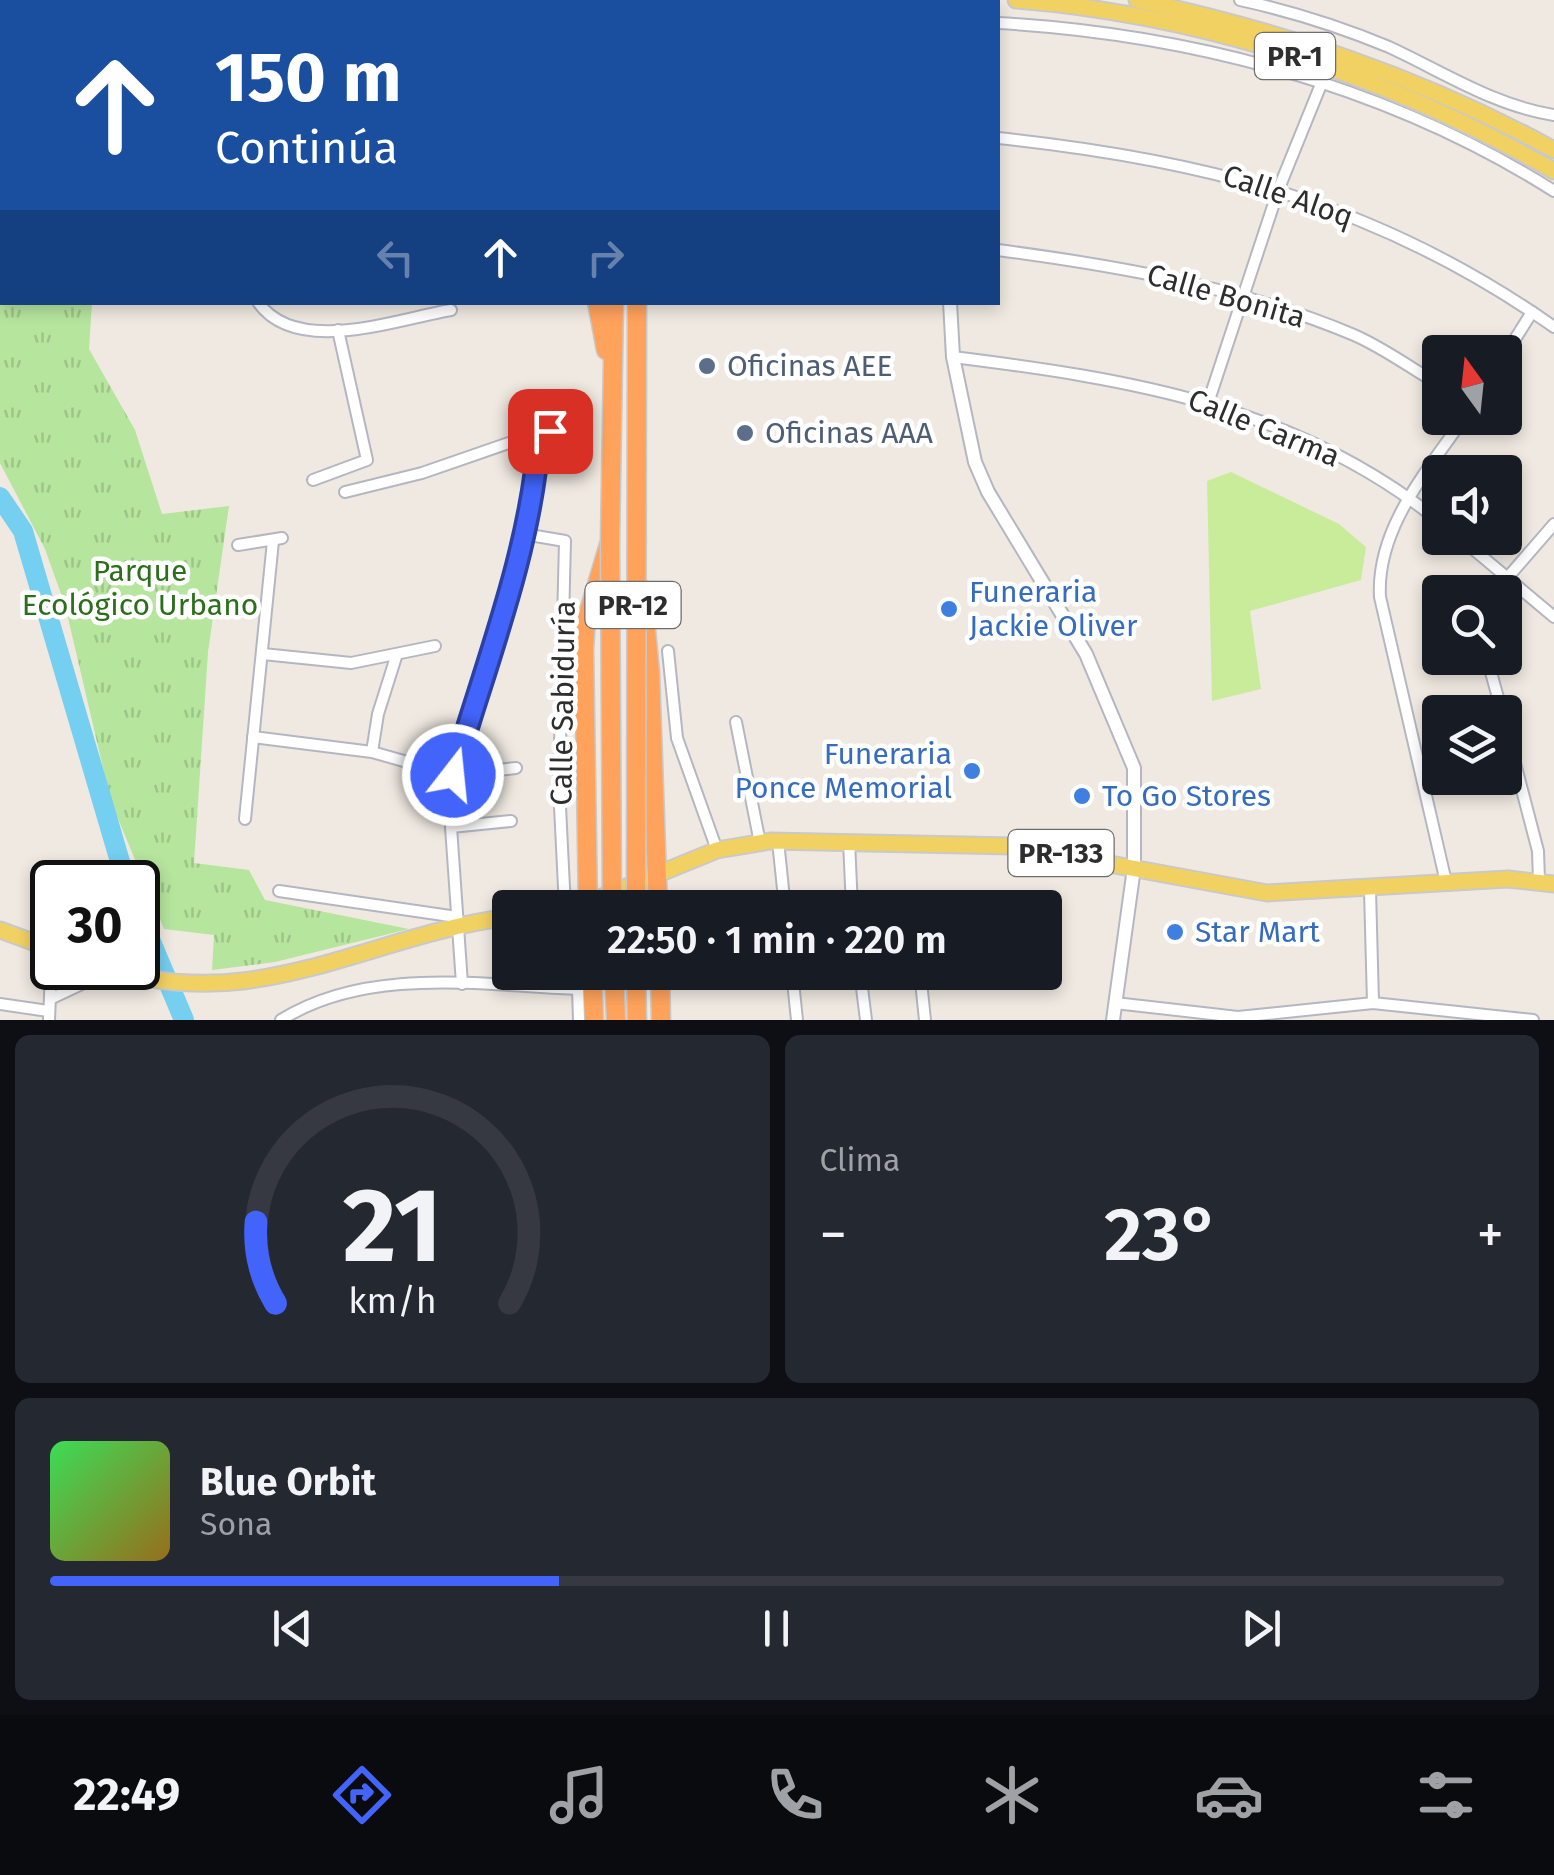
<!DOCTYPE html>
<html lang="es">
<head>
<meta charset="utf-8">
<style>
  :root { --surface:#171b24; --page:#242831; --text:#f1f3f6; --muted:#9ea1a6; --line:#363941; --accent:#4264fb }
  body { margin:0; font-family:"Fira Sans",sans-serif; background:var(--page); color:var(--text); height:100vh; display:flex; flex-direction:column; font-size:38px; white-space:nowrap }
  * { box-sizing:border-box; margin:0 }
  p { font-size:32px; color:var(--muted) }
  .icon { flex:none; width:55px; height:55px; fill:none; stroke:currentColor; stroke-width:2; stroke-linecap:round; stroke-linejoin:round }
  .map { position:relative; height:1020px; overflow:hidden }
  .details { display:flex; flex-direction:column; gap:15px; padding:15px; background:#0d0f14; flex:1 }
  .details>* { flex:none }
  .top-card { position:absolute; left:0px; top:0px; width:1000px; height:305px; box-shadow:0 5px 15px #0003; background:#1a4fa0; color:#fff; overflow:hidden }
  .needle { width:65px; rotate:345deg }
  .controls { position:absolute; left:1422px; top:335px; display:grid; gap:20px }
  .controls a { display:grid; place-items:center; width:100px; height:100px; border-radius:10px; background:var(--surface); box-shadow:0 5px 15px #0003; font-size:50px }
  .speed { position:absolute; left:30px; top:860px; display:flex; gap:20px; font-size:50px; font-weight:700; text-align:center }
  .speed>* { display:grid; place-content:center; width:130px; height:130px; border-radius:50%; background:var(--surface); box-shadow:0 5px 15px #0003; line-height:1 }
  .speed .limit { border:5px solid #111; border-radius:15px; background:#fff; color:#111 }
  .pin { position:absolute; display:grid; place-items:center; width:85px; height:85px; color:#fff; margin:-42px; border-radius:20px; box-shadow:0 5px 15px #0006 }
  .me { position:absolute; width:110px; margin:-55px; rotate:16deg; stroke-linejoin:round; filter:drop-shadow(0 0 8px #0008) }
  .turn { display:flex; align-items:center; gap:35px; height:210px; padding:0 50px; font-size:45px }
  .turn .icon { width:130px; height:130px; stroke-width:2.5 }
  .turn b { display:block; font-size:70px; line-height:85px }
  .lanes { display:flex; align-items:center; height:95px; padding:0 50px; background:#0003; justify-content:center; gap:50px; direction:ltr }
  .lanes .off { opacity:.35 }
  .big { font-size:75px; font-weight:600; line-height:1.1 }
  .details .card { flex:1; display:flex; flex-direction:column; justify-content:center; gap:15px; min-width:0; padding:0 35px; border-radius:15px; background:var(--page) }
  .details .dial { align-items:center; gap:0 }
  .dial svg { height:260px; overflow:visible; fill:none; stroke:var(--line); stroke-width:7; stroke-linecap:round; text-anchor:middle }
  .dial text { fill:var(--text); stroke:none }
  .song { display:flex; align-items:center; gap:30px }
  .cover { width:120px; height:120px; border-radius:15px; background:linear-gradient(135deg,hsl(130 70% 55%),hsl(40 70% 35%)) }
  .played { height:10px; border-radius:5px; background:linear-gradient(90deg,var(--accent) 35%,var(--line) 35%) }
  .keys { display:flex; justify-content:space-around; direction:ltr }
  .heat { display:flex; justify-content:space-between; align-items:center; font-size:55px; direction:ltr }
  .details .tiles { flex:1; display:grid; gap:15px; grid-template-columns:1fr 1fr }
  .card:last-child { grid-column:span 2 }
  .trip { position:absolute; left:492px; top:890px; width:570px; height:100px; border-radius:10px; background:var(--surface); box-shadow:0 5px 15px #0003; font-weight:600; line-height:100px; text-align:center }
  .dock { display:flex; height:160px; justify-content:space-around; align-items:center; background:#090b0e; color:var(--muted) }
  .dock .icon { width:70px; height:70px }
  .dock .current { color:var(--accent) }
  .dock b { font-size:45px; color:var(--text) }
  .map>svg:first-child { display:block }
  .park { fill:url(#park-tufts) }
  .pitch { fill:#c9ec9a }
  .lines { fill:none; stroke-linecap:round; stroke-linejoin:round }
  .river { stroke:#75cff0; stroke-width:20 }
  .minor-casing { stroke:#b4b7c1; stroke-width:14 }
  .tertiary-casing { stroke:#b4b7c1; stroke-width:16 }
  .primary-casing { stroke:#c9c9c9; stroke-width:19 }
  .motorway-casing { stroke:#c9c9c9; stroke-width:21 }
  .minor { stroke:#fff; stroke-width:10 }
  .tertiary { stroke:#fff; stroke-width:12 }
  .primary { stroke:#f2d163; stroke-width:15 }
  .motorway { stroke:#ffa35c; stroke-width:18 }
  .motorway-bridge-casing { stroke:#c9c9c9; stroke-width:21; stroke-linecap:butt }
  .motorway-bridge { stroke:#ffa35c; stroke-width:18 }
  .route-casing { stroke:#2b41a3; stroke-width:25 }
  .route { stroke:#4264fb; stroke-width:18 }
  .service-dot { fill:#5c6f8a; stroke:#fff; stroke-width:4 }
  .shop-dot { fill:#3f7fe0; stroke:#fff; stroke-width:4 }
  .labels { text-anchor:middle; stroke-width:9; stroke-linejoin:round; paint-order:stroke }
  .shield { fill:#fff; stroke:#6d6d6d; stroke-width:2.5 }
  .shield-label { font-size:28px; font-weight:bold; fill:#2e2e2e }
  .street-label { font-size:30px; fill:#2e2e2e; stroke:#fff }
  .service-label { font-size:30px; fill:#4e5e75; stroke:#fff; text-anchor:start }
  .park-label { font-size:30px; fill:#2c6e1b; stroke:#fff }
  .shop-label { font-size:30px; fill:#366cbe; stroke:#fff; text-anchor:start }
</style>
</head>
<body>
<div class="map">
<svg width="1554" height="1020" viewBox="0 0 1554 1020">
  <defs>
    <pattern id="park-tufts" width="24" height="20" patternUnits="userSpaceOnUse" patternTransform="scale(2.5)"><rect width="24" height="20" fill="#b6e59e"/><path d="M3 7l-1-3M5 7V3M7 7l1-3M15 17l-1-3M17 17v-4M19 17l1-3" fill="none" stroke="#9dc588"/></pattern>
  </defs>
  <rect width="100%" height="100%" fill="#efe9e1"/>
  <path class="park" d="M0 167 2 302 92 303 89 349 135 430 162 514 229 506 208 652 194 863 249 870 265 900 409 929 275 962 212 970 214 935 164 929 111 802 65 605 45 549 0 463Z"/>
  <path class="pitch" d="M1231 472 1339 524 1366 547 1361 580 1250 611 1261 689 1212 701 1207 481Z"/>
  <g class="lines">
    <g class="river">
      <path d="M0 497 23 531 126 882"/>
      <path d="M138 911 184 1020"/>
    </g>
    <g class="minor-casing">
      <g id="minor">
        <path d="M58 0 59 2"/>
        <path d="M312 0 313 2"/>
        <path d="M1240 0C1290 11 1341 27 1389 47 1443 72 1495 106 1554 115"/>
        <path d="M34 2 42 0"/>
        <path d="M546 2 553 0"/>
        <path d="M0 12 2 11"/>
        <path d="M998 23C1192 34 1388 86 1554 191"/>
        <path d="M0 119H2"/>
        <path d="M998 138C1207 160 1379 204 1554 327"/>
        <path d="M998 250C1119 266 1240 287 1354 335 1384 348 1412 369 1440 385"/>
        <path d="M258 302C296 357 397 319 451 310"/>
        <path d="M1505 355 1532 312"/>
        <path d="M953 357C1130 379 1297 406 1440 522"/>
        <path d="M1209 400 1279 188 1322 82"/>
        <path d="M313 480 367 460 338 330"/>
        <path d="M345 492 422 473 584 417"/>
        <path d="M524 534 565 541 559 786 565 908"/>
        <path d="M1460 538 1554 617"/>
        <path d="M238 545 282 538"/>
        <path d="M1495 592 1554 524"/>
        <path d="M668 651 677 738 717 850"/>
        <path d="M263 654 351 663 435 646"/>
        <path d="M1487 658 1502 712"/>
        <path d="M736 722 760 843"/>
        <path d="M1505 725 1538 851 1539 880"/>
        <path d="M253 737 372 752 453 775 516 768"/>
        <path d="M372 752 378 714 396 657"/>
        <path d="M245 819 273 541"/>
        <path d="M451 827 511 821"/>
        <path d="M778 841 785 908"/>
        <path d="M849 841 852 908"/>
        <path d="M1446 882 1380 597C1376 529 1427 471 1464 418"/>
        <path d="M1370 890 1373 1003"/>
        <path d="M279 891 457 917"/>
        <path d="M792 972 797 1020"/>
        <path d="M860 972 866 1020"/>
        <path d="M920 972 925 1020"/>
        <path d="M462 984 451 827 453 775 524 534 536 478 539 436"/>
        <path d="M50 999 84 983 130 976"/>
        <path d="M1115 1003 1238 1017 1373 1003 1533 1020"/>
        <path d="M0 1004 48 1011"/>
        <path d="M49 1020 52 949"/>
        <path d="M281 1020C367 966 481 985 578 989L579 1020"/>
      </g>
    </g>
    <g class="tertiary-casing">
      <g id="tertiary">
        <path d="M939 0V2"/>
        <path d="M950 302 953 357 975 462 988 492 1086 654 1134 768V868L1113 1020"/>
      </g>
    </g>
    <g class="primary-casing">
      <g id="primary">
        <path d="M1016 0C1205 15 1391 77 1554 171"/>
        <path d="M1137 0C1285 32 1421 77 1554 150"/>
        <path d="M689 2 704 0"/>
        <path d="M831 2 860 0"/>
        <path d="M0 145 2 142"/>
        <path d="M575 908 717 850 770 841 1012 846 1267 893 1508 879 1554 884"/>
        <path d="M0 930 52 949"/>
        <path d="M107 968C256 1017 368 935 510 917"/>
      </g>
    </g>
    <g class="motorway-casing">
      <g id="motorway">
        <path d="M526 2 529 0"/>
        <path d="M624 2V0"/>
        <path d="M646 2V0"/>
        <path d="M597 302 606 350"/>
        <path d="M642 589 650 672 658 908"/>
        <path d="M588 908 584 648 586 621 610 541 614 302"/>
        <path d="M592 972 594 1020"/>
        <path d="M614 972 616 1020"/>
        <path d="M636 972 637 1020"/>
        <path d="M660 972 661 1020"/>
      </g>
    </g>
    <use href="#minor" class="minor"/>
    <use href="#tertiary" class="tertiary"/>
    <use href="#primary" class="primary"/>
    <use href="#motorway" class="motorway"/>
    <g class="motorway-bridge-casing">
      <g id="motorway-bridge">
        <path d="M610 541 612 908"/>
        <path d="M636 908 637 302"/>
      </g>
    </g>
    <use href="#motorway-bridge" class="motorway-bridge"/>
  </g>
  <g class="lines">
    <g class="route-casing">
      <path id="route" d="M453 775C485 665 531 551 539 436L550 431"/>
    </g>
    <use href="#route" class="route"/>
  </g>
  <g class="service-dot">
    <circle cx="707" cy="366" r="10"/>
    <circle cx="745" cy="433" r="10"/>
  </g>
  <g class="shop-dot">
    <circle cx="949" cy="609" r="10"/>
    <circle cx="972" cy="771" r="10"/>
    <circle cx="1082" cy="796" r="10"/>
    <circle cx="1175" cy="932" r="10"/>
  </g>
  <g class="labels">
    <g class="shield">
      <rect x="1255" y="33" width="80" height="46" rx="8"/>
      <rect x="585.5" y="582" width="95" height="46" rx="8"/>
      <rect x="1008.5" y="830" width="105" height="46" rx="8"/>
    </g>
    <g class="shield-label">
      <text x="1295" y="66">PR-1</text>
      <text x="633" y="615">PR-12</text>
      <text x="1061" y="863">PR-133</text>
    </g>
    <g class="street-label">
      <text transform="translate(1288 196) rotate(19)" y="10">Calle Aloq</text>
      <text transform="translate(1226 296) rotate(16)" y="10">Calle Bonita</text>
      <text transform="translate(1264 428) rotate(22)" y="10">Calle Carma</text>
      <text transform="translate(563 703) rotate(-89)" y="10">Calle Sabiduría</text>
    </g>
    <g class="service-label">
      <text x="727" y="376">Oficinas AEE</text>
      <text x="765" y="443">Oficinas AAA</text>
    </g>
    <g class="park-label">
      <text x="140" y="581">Parque<tspan x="140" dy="34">Ecológico Urbano</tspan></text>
    </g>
    <g class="shop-label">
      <text x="969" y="602">Funeraria<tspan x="969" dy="34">Jackie Oliver</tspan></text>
      <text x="952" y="764" text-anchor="end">Funeraria<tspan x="952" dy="34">Ponce Memorial</tspan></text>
      <text x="1102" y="806">To Go Stores</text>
      <text x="1195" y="942">Star Mart</text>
    </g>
  </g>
</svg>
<div class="controls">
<a><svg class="needle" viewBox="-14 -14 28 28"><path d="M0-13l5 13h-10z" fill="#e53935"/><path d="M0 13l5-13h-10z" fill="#9ea1a6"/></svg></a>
<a><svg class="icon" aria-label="sound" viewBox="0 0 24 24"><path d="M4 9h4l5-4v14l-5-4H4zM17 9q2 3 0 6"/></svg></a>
<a><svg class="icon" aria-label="search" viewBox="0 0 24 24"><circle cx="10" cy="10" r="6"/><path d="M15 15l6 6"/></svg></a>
<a><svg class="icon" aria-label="layers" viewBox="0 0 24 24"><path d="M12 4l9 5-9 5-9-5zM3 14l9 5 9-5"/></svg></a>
</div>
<div class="speed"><div class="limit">30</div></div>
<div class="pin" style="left:550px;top:431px;background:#d93025"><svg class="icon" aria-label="arrive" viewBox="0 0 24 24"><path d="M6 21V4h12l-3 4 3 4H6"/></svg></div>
<svg class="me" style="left:453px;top:775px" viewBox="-20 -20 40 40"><circle r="17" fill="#4264fb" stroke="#fff" stroke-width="3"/><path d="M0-11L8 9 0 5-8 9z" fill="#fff"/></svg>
<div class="trip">22:50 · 1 min · 220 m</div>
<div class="top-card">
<div class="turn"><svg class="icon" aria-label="ahead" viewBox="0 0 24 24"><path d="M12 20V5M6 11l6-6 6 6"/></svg><div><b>150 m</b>Continúa</div></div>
<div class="lanes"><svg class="icon off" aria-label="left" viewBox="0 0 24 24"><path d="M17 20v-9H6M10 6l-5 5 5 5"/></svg><svg class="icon" aria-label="ahead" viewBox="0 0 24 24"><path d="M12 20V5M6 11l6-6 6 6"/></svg><svg class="icon off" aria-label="right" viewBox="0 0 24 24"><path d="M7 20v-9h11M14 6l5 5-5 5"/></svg></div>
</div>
</div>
<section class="details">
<div class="tiles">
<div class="card dial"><svg viewBox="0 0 100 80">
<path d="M14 69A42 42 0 1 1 86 69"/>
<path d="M14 69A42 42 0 0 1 8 44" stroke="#4264fb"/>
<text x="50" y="56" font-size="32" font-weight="700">21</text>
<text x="50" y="72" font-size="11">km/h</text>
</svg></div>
<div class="card"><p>Clima</p>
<div class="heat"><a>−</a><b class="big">23°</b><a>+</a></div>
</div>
<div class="card">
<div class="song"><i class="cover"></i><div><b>Blue Orbit</b><p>Sona</p></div></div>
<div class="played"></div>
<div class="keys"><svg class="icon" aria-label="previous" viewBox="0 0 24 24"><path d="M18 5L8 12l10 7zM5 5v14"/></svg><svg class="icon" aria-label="pause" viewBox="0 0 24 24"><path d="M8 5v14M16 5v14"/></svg><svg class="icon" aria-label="next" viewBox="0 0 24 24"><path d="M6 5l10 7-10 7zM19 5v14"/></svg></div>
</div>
</div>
</section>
<nav class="dock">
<b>22:49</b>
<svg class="icon current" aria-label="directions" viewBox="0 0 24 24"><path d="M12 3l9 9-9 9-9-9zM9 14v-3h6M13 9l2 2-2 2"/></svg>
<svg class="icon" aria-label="music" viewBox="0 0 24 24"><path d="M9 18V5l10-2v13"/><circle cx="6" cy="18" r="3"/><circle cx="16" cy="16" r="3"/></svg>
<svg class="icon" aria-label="phone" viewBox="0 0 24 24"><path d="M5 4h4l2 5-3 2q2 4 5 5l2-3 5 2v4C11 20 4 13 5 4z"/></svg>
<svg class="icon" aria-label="climate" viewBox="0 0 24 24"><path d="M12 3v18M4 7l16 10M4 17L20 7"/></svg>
<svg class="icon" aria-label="car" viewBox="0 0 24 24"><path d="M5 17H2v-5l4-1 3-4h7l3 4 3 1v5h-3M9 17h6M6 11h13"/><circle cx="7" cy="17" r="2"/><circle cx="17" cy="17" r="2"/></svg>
<svg class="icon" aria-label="filters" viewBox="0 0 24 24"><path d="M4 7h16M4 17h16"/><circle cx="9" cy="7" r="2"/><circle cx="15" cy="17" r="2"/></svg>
</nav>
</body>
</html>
